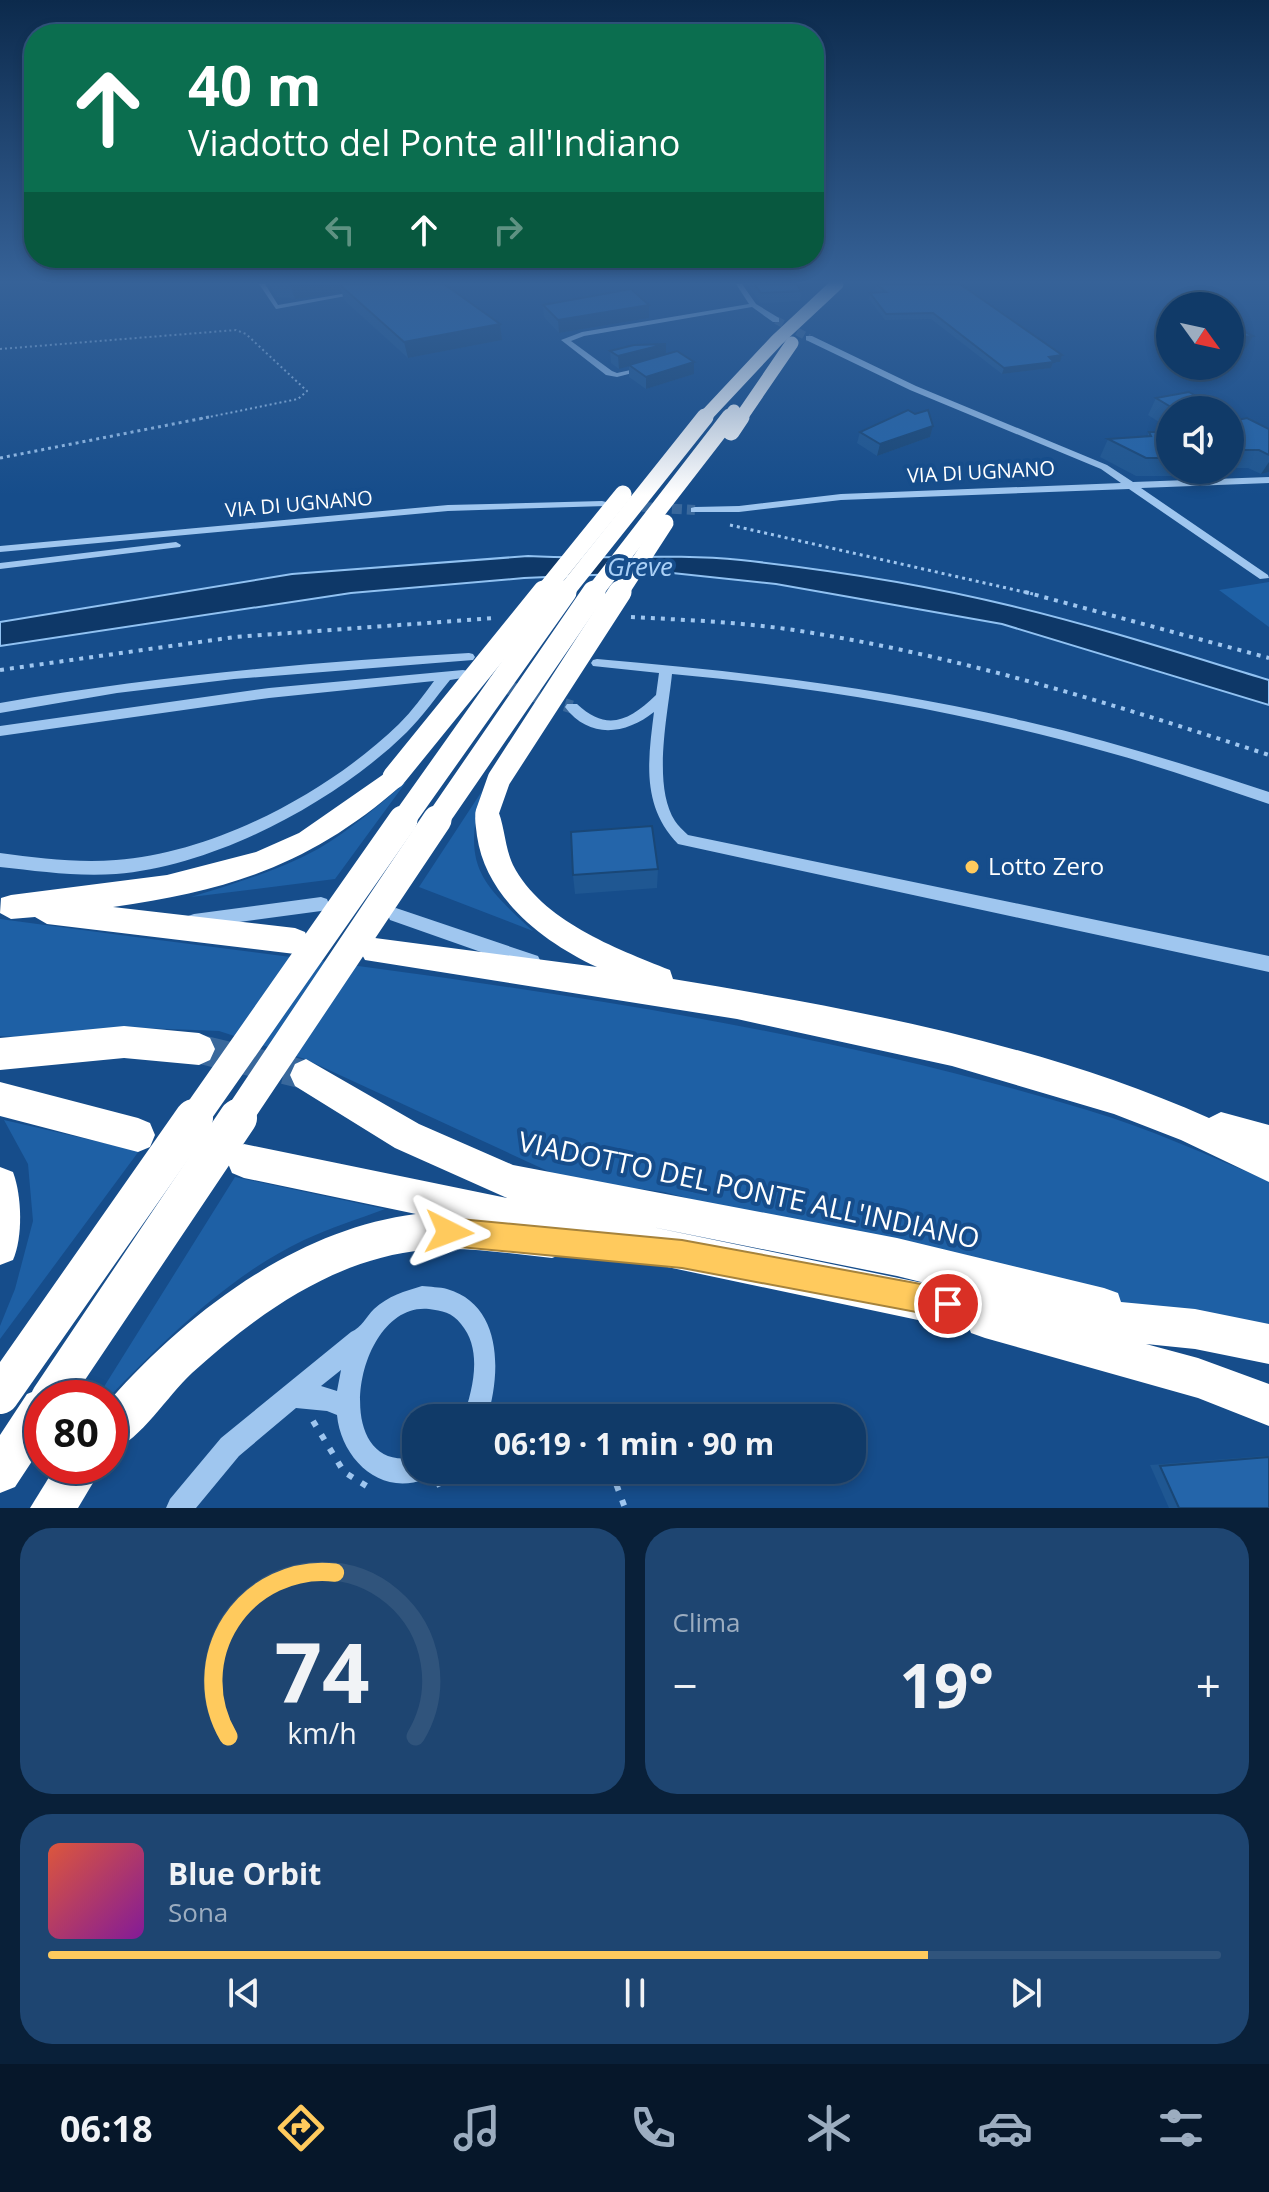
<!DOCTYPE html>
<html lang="it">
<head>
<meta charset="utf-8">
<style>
  :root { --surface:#103a68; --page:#1e4571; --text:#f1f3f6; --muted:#9cadc0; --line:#30547c; --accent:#ffca5d }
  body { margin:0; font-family:"Open Sans",sans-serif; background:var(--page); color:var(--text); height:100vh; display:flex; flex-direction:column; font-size:30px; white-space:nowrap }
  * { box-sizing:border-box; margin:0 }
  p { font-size:26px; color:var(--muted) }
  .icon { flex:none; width:44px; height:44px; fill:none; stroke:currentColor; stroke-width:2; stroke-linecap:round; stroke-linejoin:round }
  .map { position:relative; height:1508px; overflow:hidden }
  .panel { display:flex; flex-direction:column; gap:20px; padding:20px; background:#092039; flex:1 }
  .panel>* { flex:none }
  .top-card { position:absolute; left:24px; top:24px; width:800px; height:244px; border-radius:32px; box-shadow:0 4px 12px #0003,0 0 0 2px var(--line); background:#0b6e4f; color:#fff; overflow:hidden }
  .needle { width:52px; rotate:123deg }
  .buttons { position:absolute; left:1156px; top:292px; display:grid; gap:16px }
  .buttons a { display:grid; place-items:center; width:88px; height:88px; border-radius:50%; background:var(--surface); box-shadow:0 4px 12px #0003,0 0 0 2px var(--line); font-size:40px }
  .speed { position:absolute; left:24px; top:1380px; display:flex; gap:16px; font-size:40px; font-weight:700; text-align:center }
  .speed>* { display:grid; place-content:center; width:104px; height:104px; border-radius:50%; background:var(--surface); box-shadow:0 4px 12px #0003,0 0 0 2px var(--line); line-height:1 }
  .speed .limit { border:12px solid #d22; background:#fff; color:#111 }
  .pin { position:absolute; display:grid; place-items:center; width:68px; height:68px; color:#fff; margin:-34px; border:4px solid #fff; border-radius:50%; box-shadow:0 2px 8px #0007 }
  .me { position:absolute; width:88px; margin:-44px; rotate:93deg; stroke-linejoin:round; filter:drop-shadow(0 0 6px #0008) }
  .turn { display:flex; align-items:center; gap:28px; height:168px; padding:0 32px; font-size:36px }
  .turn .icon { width:104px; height:104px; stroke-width:2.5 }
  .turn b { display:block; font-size:56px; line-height:68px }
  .lanes { display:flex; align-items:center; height:76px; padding:0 32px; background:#0003; justify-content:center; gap:40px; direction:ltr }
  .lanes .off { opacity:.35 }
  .big { font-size:60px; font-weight:700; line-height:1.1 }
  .panel .card { flex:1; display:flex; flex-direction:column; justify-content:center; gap:12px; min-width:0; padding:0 28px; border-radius:32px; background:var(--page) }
  .panel .dial { align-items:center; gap:0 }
  .dial svg { height:208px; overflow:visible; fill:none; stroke:var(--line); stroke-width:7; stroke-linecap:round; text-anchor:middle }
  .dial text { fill:var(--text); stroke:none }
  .song { display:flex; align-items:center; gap:24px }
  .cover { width:96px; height:96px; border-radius:12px; background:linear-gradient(135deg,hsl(10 70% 55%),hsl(290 70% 35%)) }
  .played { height:8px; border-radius:4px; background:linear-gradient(90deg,var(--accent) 75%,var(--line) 75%) }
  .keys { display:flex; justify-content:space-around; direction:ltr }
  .heat { display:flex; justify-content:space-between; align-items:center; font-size:44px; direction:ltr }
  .panel .tiles { flex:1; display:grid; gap:20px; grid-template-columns:1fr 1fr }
  .card:last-child { grid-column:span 2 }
  .trip { position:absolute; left:402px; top:1404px; width:464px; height:80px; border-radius:32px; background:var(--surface); box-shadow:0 4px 12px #0003,0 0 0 2px var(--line); font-weight:700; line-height:80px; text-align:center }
  .tabs { display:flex; height:128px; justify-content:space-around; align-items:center; background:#06172a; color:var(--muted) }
  .tabs .icon { width:56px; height:56px }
  .tabs .current { color:var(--accent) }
  .tabs b { font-size:36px; color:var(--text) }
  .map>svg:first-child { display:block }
  .green { fill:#1e60a5 }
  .water { fill:#0e3868; stroke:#91c2f2; stroke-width:2 }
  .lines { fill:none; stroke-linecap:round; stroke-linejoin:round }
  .minor-tunnel-far2 { stroke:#39689c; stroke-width:8; stroke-dasharray:8 4; stroke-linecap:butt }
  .minor-tunnel-far1 { stroke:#39689c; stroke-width:10; stroke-dasharray:10 5; stroke-linecap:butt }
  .minor-tunnel { stroke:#39689c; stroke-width:13; stroke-dasharray:13 7; stroke-linecap:butt }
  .highway-tunnel { stroke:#39689c; stroke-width:29; stroke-dasharray:29 15; stroke-linecap:butt }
  .path-far3 { stroke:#9fc6ef; stroke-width:2; stroke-dasharray:2 3; stroke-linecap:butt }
  .path-far2 { stroke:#9fc6ef; stroke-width:3; stroke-dasharray:3 4; stroke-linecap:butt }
  .path-far1 { stroke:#9fc6ef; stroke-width:4; stroke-dasharray:4 6; stroke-linecap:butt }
  .path { stroke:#9fc6ef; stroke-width:6; stroke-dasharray:6 10; stroke-linecap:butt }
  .minor { fill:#9fc6ef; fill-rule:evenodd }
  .highway { fill:#fff; fill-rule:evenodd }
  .highway-bridge-far4 { stroke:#fff; stroke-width:13 }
  .highway-bridge-far3 { stroke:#fff; stroke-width:17 }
  .highway-bridge-far2 { stroke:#fff; stroke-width:23 }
  .highway-bridge-far1 { stroke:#fff; stroke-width:29 }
  .highway-bridge { stroke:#fff; stroke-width:38 }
  .wall { fill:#1f5792 }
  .shaded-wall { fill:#194777 }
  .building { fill:#2465aa; stroke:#194777; stroke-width:2 }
  .route { fill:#ffca5d; stroke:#a6833c; stroke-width:2 }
  .poi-dot { fill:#ffca5d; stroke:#164d8b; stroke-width:3 }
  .labels { text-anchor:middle; stroke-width:8; stroke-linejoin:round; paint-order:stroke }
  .far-street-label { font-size:20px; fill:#fff; stroke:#164d8b }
  .poi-label { font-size:24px; fill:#fff; stroke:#164d8b; text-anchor:start }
  .water-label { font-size:26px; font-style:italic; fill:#aad0f6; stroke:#164d8b }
  .near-street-label { font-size:28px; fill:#fff; stroke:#164d8b }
</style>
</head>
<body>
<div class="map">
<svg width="1269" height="1508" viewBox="0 0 1269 1508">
  <rect width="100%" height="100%" fill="#164d8b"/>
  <g class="green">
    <path d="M1269 582V627L1219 590Z"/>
    <path d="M406 782 335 879 191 897C233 884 278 871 318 849 350 830 378 806 406 782Z"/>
    <path d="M482 791C462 866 480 882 533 931L419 887Z"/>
    <path d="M0 919C364 969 734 1003 1087 1110 1149 1128 1209 1156 1269 1181V1336L1103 1308 664 1192 565 1179 305 1059 219 1031 119 1027 14 1037 0 1036Z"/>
    <path d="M4 1120 139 1151 0 1339V1326L15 1289 33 1221 28 1164Z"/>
    <path d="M235 1177 385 1209C358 1219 330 1228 304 1240 227 1277 167 1338 108 1398H97Z"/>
  </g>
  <path class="water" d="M528 556C599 560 670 553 741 560 832 570 923 584 1012 606 1099 627 1183 654 1269 680V705L1002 624 776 584 663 572 524 578 351 593 0 646V622L292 574Z"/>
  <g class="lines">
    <path class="minor-tunnel-far2" d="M776 320 809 338"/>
    <path class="minor-tunnel-far1" d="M627 506 695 510"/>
    <path class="minor-tunnel" d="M469 676 572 707"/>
    <path class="highway-tunnel" d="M199 1049 306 1075"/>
    <path class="path-far3" d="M0 349 236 330 246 334 307 391 298 399 199 419"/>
    <g class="path-far2">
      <path d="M0 458 209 417"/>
      <path d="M730 525 1033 594"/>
    </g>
    <g class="path-far1">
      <path d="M1025 592 1269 658"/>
      <path d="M631 617C685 620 740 622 794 630 957 655 1113 704 1269 755"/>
      <path d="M0 670 235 637 495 618"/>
    </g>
    <g class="path">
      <path d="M589 1418H593"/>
      <path d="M313 1421 344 1472 373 1490"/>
      <path d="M611 1470 625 1508"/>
      <path d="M436 1485 468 1470"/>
    </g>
    <g class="minor">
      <path d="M259 284H265L278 305 359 291 362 293 276 309Z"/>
      <path d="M736 284H742L756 304 779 318V322H773L752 307 584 336 571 341 612 371 617 373 644 367 648 369 617 377 606 375 561 340 582 332 749 304Z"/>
      <path d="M806 336H812L916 386 1107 465 1133 482 1269 477V483L1141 488 1268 575 1269 578 1260 579 1129 489 841 500 739 512H691V508L695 507 739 506 841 494 1121 483 1101 469 910 390 806 340Z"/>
      <path d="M602 501 606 502V506L448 511 0 552V546L448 505Z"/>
      <path d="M176 542 181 545 180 547 0 569V563Z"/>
      <path d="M469 653 473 654 475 657 473 660 234 679 117 693 0 713V703C155 676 312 662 469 653Z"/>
      <path d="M597 659C740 671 884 688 1024 721 1107 740 1188 765 1269 792V804C1215 786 1162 767 1107 752 966 712 818 687 672 674 668 714 652 785 675 821 678 826 683 830 688 835L1269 956V972L678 844C641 806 648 760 654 712 625 735 589 739 565 707L567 704H577C607 732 629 721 656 695L659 673 593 666 591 663 593 660Z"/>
      <path d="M463 670 468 671 469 674 468 677 450 680C436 697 423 716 407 732 337 801 216 866 116 874 77 877 38 871 0 867V853C38 858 77 863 116 860 215 853 329 792 399 724 412 711 423 696 434 681L269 698 0 736V726L269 688Z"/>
      <path d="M321 897 327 899 329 904 327 909 321 911 194 928 188 926 186 921 188 916 194 914Z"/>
      <path d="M396 908 532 954 538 956 541 962 538 968 532 970 390 920 388 915 390 910Z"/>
      <path d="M422 1286C430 1287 440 1287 447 1289 503 1305 501 1374 487 1418H463C473 1389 483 1350 461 1324 452 1312 442 1311 429 1309 354 1301 327 1476 416 1457V1470H429L425 1479C380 1497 341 1458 337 1415L327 1411 296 1408 239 1456 196 1508H166L170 1499 221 1438 351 1332C362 1327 366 1317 374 1309 388 1296 405 1291 422 1286ZM341 1370 337 1391 321 1386Z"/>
    </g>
    <g class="highway">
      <path d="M394 767 403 770 406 777 403 784C312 864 232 890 113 907L295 928 305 932 309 941 305 950 295 954 47 924 35 917 11 919 0 913 1 898 11 895 167 875 256 852 299 833Z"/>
      <path d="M487 803 496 806C505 824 504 846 513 865 542 921 615 948 670 970L673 979C854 1009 1040 1043 1209 1118L1221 1112 1269 1125V1182L1181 1140 1114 1114 952 1066 737 1019 365 960 360 951 365 942 375 938 597 967C543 942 486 898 477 836 476 825 473 816 478 806Z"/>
      <path d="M124 1026 199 1033 210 1038 215 1049 210 1060 199 1065 124 1058 0 1070V1038Z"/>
      <path d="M306 1059 419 1124 513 1165 897 1238 1104 1288 1118 1293 1121 1302 1195 1309 1269 1324V1364L1195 1349 1146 1344 1198 1358 1269 1384V1426L1198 1398 985 1338 971 1333 968 1325 918 1320 568 1246 565 1253 552 1258C510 1254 467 1246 425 1250 335 1258 257 1314 192 1373 166 1397 143 1438 110 1452V1400C188 1312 296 1229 416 1214L244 1178 232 1173 227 1161 232 1149 244 1144 507 1198 395 1148 295 1086 290 1075 295 1064ZM652 1227 897 1276 925 1283 918 1282Z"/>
      <path d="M0 1082 138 1118 150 1123 155 1135 150 1147 138 1152 0 1116Z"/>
      <path d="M0 1167 13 1172C22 1196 23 1237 13 1260L0 1265Z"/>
      <path d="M42 1388 58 1398H42V1446L15 1487 0 1493V1435L27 1394Z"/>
      <path d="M56 1466H103L78 1508H30Z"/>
    </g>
    <g class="highway-bridge-far4">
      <path d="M703 419 777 340 837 284"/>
      <path d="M728 419 734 411"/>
      <path d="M740 419 792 343"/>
    </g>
    <g class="highway-bridge-far3">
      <path d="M731 432 741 417"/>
      <path d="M542 594 623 494"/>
      <path d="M564 594 705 417"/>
      <path d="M593 594 730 417"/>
      <path d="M619 594 665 523"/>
    </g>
    <g class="highway-bridge-far2">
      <path d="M394 777 544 592"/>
      <path d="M487 813 499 779 620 592"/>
      <path d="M402 822 565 592"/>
      <path d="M436 822 594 592"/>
    </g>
    <g class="highway-bridge-far1">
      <path d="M193 1120 403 820"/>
      <path d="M236 1120 437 820"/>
    </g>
    <g class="highway-bridge">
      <path d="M0 1395 194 1118"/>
      <path d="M50 1398 238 1118"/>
    </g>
  </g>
  <g class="wall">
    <path d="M269 284H444L502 340 408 358 344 300 342 293 295 299 277 297Z"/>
    <path d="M747 284H796L802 291 800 301 760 303Z"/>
    <path d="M876 284 1060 362H1053L1051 368 1002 374 931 319 885 320 869 299 870 293H878L875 290Z"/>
    <path d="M543 305H649V318L559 333 544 317Z"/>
    <path d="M1170 327V341L1165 338Z"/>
    <path d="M610 351 666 354 694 362V374L646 389 629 377V366L619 369 611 363Z"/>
    <path d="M1156 398 1221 410H1170V429L1148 415Z"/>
    <path d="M1230 415 1238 420 1269 429V472L1261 474 1248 468H1230Z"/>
    <path d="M933 426 930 437 877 456 857 443 860 432Z"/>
    <path d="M1149 432H1170V470H1197L1194 476H1136L1100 457 1108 439 1147 437Z"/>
    <path d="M658 869 657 888 575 894 573 875Z"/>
    <path d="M1264 1456H1269V1508H1169L1150 1465Z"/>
  </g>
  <g class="shaded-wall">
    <path d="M290 284H408L340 285 342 293 295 299Z"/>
    <path d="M649 305V318L559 333 558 320Z"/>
    <path d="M500 324 502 340 408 358 404 342Z"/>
    <path d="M1253 336 1246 348 1230 350V338Z"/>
    <path d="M666 344V356L619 369 618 356Z"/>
    <path d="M1062 355 1060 362H1053L1051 368 1002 374 1004 368 1049 357Z"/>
    <path d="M694 362V374L646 389V377Z"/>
    <path d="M933 426 930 437 877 456 880 444Z"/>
    <path d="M1269 462V472L1261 474Z"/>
  </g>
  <g class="building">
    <path d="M347 284H444L500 324 404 342 340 285Z"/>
    <path d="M754 284H796L802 291 761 293Z"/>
    <path d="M876 284H960L1062 355 1049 357 1054 362 1004 368 933 313 886 314 870 293 886 292Z"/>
    <path d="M631 289 649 305 558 320 543 305Z"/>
    <path d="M1230 324 1253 336 1230 338Z"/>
    <path d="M666 344 618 356 610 351 634 345Z"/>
    <path d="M677 351 694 362 646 377 629 365Z"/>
    <path d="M1189 392 1221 410H1176L1156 398Z"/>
    <path d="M908 410 915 414 928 410 933 426 880 444 860 432Z"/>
    <path d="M1230 415 1238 420 1247 418 1269 429V455L1259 450H1230Z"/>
    <path d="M1149 432H1170V458H1146L1108 439 1151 436Z"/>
    <path d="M652 826 658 869 573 875 571 832Z"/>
    <path d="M1269 1457V1508H1179L1160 1466Z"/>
  </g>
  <linearGradient id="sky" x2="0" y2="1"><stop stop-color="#0c2a4c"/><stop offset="0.57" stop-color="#366298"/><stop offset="1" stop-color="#366298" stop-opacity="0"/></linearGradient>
  <rect width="1269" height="495" fill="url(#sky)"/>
  <path class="route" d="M449 1218 682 1240 948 1289 959 1293 963 1304 959 1314 948 1318 682 1268 449 1246 440 1242 436 1232 440 1222Z"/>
  <circle class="poi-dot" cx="972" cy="867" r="8"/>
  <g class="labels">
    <g class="far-street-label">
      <text transform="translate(981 472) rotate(-3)" y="7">VIA DI UGNANO</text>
      <text transform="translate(299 504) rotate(-5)" y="7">VIA DI UGNANO</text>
    </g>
    <g class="poi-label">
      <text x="988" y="875">Lotto Zero</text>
    </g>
    <g class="water-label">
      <text x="640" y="576">Greve</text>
    </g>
    <g class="near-street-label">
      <text transform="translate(749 1190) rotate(12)" y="10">VIADOTTO DEL PONTE ALL'INDIANO</text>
    </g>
  </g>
</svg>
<div class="buttons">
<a><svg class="needle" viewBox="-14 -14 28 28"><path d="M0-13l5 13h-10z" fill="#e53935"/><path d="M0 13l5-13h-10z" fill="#9cadc0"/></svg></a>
<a><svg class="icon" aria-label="sound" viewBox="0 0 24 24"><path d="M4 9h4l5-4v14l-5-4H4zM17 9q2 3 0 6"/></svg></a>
</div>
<div class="speed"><div class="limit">80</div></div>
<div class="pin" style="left:948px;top:1304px;background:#d93025"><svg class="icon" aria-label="arrive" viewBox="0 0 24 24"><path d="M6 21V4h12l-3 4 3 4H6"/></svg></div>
<svg class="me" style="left:449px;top:1232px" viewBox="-20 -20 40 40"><path d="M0-17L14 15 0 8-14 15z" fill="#ffca5d" stroke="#fff" stroke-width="4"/></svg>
<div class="trip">06:19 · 1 min · 90 m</div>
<div class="top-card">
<div class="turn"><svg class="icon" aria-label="ahead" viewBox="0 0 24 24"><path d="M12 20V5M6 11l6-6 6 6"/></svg><div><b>40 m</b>Viadotto del Ponte all'Indiano</div></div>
<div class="lanes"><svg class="icon off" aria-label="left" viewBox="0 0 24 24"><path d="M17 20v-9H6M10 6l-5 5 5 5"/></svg><svg class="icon" aria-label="ahead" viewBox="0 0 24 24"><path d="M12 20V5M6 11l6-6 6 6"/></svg><svg class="icon off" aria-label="right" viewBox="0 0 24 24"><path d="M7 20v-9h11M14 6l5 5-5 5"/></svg></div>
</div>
</div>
<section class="panel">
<div class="tiles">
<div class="card dial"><svg viewBox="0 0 100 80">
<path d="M14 69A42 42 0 1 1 86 69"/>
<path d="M14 69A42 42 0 0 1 55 6" stroke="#ffca5d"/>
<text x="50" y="56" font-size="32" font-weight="700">74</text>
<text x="50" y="72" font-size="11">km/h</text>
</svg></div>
<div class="card"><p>Clima</p>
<div class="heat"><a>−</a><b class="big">19°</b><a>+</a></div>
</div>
<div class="card">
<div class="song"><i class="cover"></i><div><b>Blue Orbit</b><p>Sona</p></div></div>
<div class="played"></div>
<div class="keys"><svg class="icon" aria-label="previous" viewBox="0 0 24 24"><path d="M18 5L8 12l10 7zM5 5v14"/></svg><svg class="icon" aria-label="pause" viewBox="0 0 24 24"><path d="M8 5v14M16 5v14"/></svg><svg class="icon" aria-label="next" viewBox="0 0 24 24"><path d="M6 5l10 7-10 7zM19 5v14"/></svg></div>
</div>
</div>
</section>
<nav class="tabs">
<b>06:18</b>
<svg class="icon current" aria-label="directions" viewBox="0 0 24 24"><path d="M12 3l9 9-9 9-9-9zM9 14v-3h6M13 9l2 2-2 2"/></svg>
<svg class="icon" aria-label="music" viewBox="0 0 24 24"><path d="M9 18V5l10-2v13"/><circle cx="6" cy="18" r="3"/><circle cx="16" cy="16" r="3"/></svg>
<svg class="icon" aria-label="phone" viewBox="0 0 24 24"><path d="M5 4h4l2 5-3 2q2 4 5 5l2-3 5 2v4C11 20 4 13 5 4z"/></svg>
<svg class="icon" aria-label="climate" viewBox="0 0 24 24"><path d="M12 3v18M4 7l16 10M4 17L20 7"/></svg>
<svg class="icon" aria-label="car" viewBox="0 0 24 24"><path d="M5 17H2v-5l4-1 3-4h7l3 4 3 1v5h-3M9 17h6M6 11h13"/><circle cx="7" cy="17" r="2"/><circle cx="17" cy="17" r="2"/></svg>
<svg class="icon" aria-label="filters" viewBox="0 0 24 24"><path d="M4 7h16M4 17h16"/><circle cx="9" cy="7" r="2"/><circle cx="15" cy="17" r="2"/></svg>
</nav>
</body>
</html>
